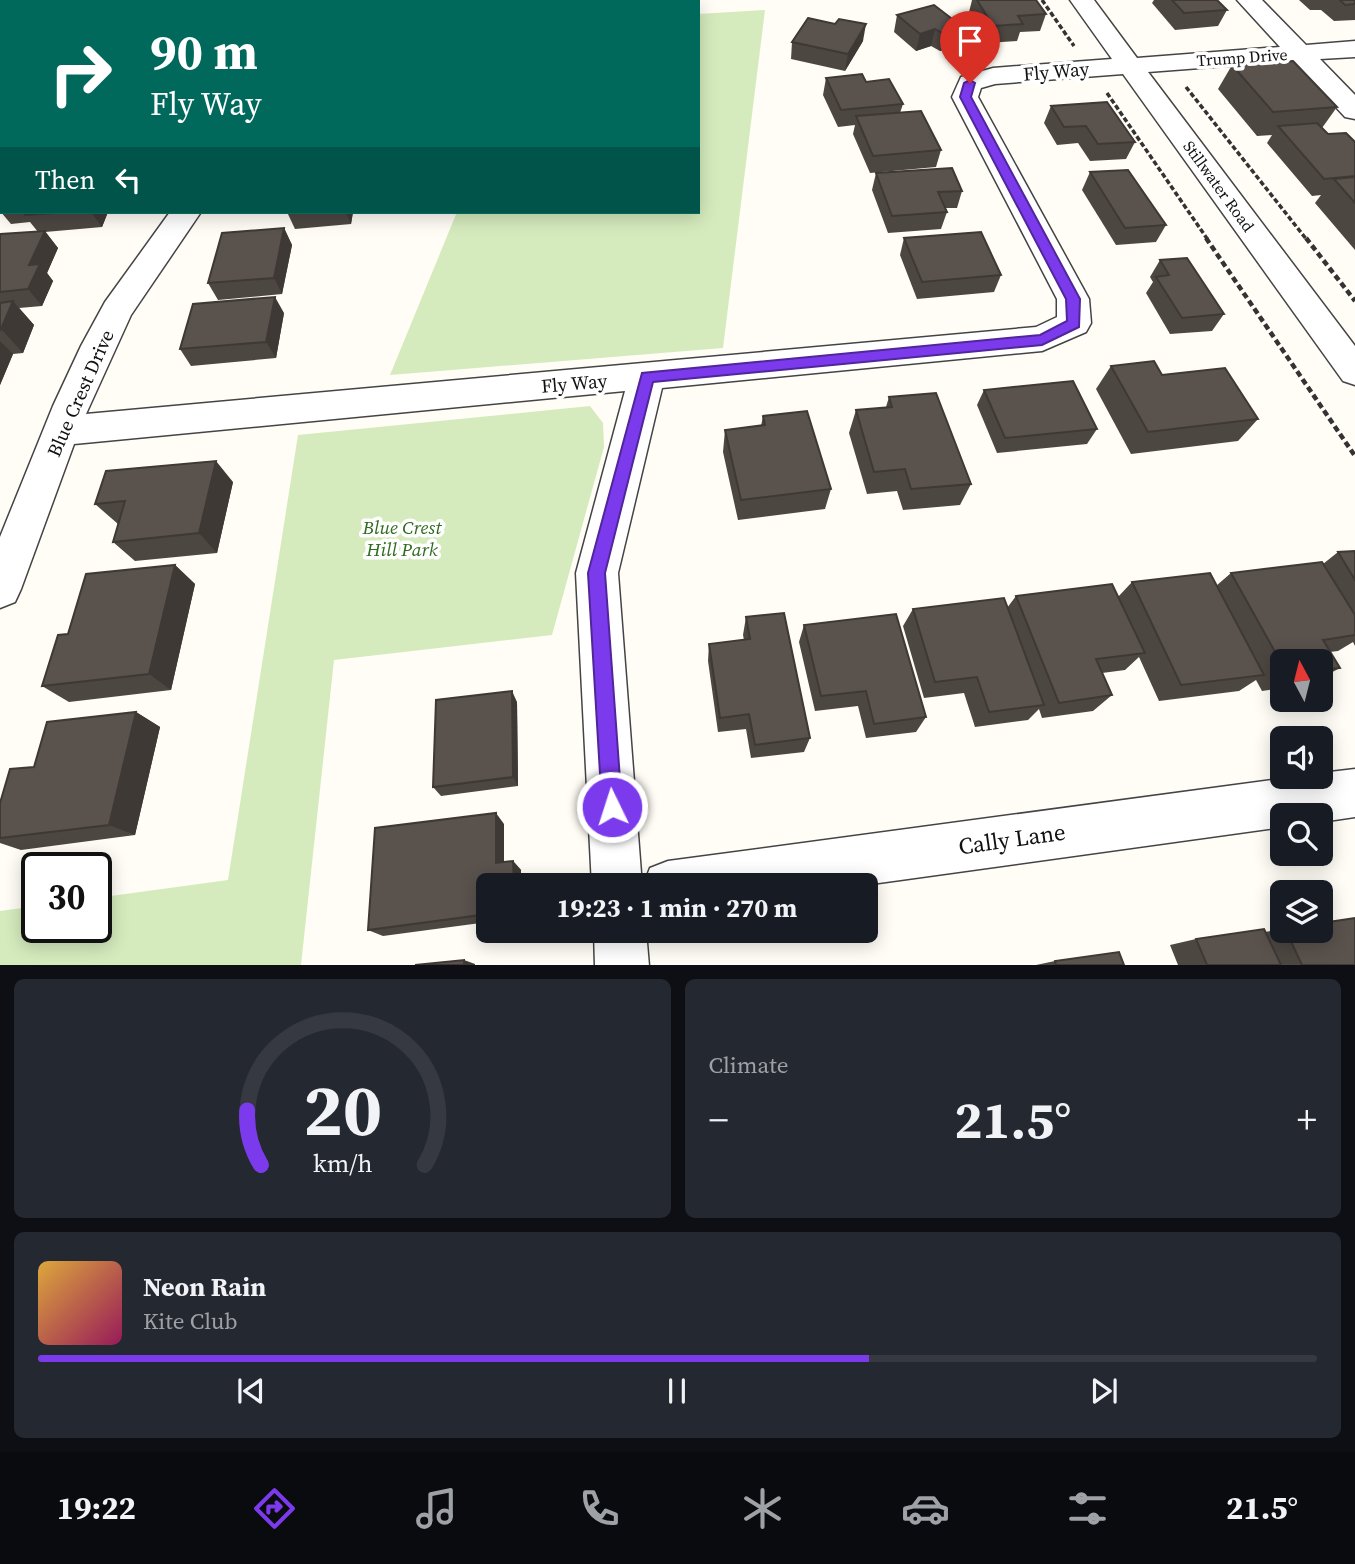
<!DOCTYPE html>
<html lang="en">
<head>
<meta charset="utf-8">
<style>
  :root { --surface:#171b24; --page:#242831; --text:#f1f3f6; --muted:#9ea1a6; --line:#363941; --accent:#7c3aed }
  body { margin:0; font-family:"Source Serif 4",serif; background:var(--page); color:var(--text); height:100vh; display:flex; flex-direction:column; font-size:26px; white-space:nowrap }
  * { box-sizing:border-box; margin:0 }
  p { font-size:23px; color:var(--muted) }
  .icon { flex:none; width:38px; height:38px; fill:none; stroke:currentColor; stroke-width:2; stroke-linecap:round; stroke-linejoin:round }
  .map { position:relative; height:965px; overflow:hidden }
  .details { display:flex; flex-direction:column; gap:14px; padding:14px; background:#0d0f14; flex:1 }
  .details>* { flex:none }
  .banner { position:absolute; left:0px; top:0px; width:700px; height:214px; box-shadow:0 4px 18px #0003; background:#00695c; color:#fff; overflow:hidden }
  .needle { width:46px; rotate:353deg }
  .controls { position:absolute; left:1270px; top:649px; display:grid; gap:14px }
  .controls a { display:grid; place-items:center; width:63px; height:63px; border-radius:10px; background:var(--surface); box-shadow:0 4px 18px #0003; font-size:35px }
  .speed { position:absolute; left:21px; top:852px; display:flex; gap:14px; font-size:35px; font-weight:700; text-align:center }
  .speed>* { display:grid; place-content:center; width:91px; height:91px; border-radius:50%; background:var(--surface); box-shadow:0 4px 18px #0003; line-height:1 }
  .speed .limit { border:4px solid #111; border-radius:10px; background:#fff; color:#111 }
  .pin { position:absolute; display:grid; place-items:center; width:60px; height:60px; color:#fff; margin:-72px -30px; border-radius:50% 50% 50% 0; rotate:-45deg; box-shadow:0 0 7px #0007 }
  .pin .icon { rotate:45deg }
  .me { position:absolute; width:77px; margin:-38px; rotate:356deg; stroke-linejoin:round; filter:drop-shadow(0 0 5px #0008) }
  .turn { display:flex; align-items:center; gap:24px; height:147px; padding:0 35px; font-size:32px }
  .turn .icon { width:91px; height:91px; stroke-width:2.5 }
  .turn b { display:block; font-size:49px; line-height:60px }
  .then { display:flex; align-items:center; height:66px; padding:0 35px; background:#0003; gap:14px; font-size:26px }
  .big { font-size:52px; font-weight:700; line-height:1.1 }
  .details .card { flex:1; display:flex; flex-direction:column; justify-content:center; gap:10px; min-width:0; padding:0 24px; border-radius:10px; background:var(--page) }
  .details .dial { align-items:center; gap:0 }
  .dial svg { height:182px; overflow:visible; fill:none; stroke:var(--line); stroke-width:7; stroke-linecap:round; text-anchor:middle }
  .dial text { fill:var(--text); stroke:none }
  .song { display:flex; align-items:center; gap:21px }
  .cover { width:84px; height:84px; border-radius:10px; background:linear-gradient(135deg,hsl(40 70% 55%),hsl(330 70% 35%)) }
  .played { height:7px; border-radius:4px; background:linear-gradient(90deg,var(--accent) 65%,var(--line) 65%) }
  .keys { display:flex; justify-content:space-around; direction:ltr }
  .heat { display:flex; justify-content:space-between; align-items:center; font-size:38px; direction:ltr }
  .details .tiles { flex:1; display:grid; gap:14px; grid-template-columns:1fr 1fr }
  .card:last-child { grid-column:span 2 }
  .trip { position:absolute; left:476px; top:873px; width:402px; height:70px; border-radius:10px; background:var(--surface); box-shadow:0 4px 18px #0003; font-weight:700; line-height:70px; text-align:center }
  .menu { display:flex; height:112px; justify-content:space-around; align-items:center; background:#090b0e; color:var(--muted) }
  .menu .icon { width:49px; height:49px }
  .menu .active { color:var(--accent) }
  .menu b { font-size:32px; color:var(--text) }
  .map>svg:first-child { display:block }
  .green { fill:#d5ebbd }
  .lines { fill:none; stroke-linecap:round; stroke-linejoin:round }
  .minor-casing { stroke:#444; stroke-width:3 }
  .path-far1 { stroke:#333; stroke-width:3.5; stroke-dasharray:5 2.5; stroke-linecap:butt }
  .path { stroke:#333; stroke-width:4.5; stroke-dasharray:6 3.5; stroke-linecap:butt }
  .minor { fill:#fff; fill-rule:evenodd }
  .wall { fill:#4d4742 }
  .shaded-wall { fill:#3f3936 }
  .building { fill:#5a524d; stroke:#3f3936; stroke-width:2 }
  .route { fill:#7c3aed; stroke:#51269a; stroke-width:2 }
  .labels { text-anchor:middle; stroke-width:7; stroke-linejoin:round; paint-order:stroke }
  .far-street-label { font-size:16px; fill:#111; stroke:#fff }
  .street-label { font-size:19px; fill:#111; stroke:#fff }
  .park-label { font-size:19px; font-style:italic; fill:#2f6b1f; stroke:#fff }
  .near-street-label { font-size:23px; fill:#111; stroke:#fff }
</style>
</head>
<body>
<div class="map">
<svg width="1355" height="966" viewBox="0 0 1355 966">
  <rect width="100%" height="100%" fill="#fffdf5"/>
  <g class="green">
    <path d="M765 10 723 348 390 375 457 212H698V14Z"/>
    <path d="M590 406 603 423 604 447 552 635 334 660 301 965H0V911L37 906V928H96V898L228 880 298 435Z"/>
  </g>
  <g class="lines">
    <g class="minor-casing">
      <g id="minor">
        <path d="M1070 0H1094L1137 58 1280 47 1237 0H1262L1306 45 1355 41V57L1320 59 1355 95V119L1345 117 1293 61 1148 72 1355 346V385L1343 381 1123 74 995 84 981 88 978 97 1089 299 1091 323 1086 332 1042 351 662 388 618 573 642 886H592L576 573 625 391 74 444 21 589 15 602 0 608V537L53 406 81 346 105 302 170 212H201L131 315 86 414 1036 327 1057 317V299L952 97 961 77 993 68 1112 59Z"/>
        <rect x="0" y="151" width="2" height="18"/>
        <path d="M1355 769V817L1321 822V816H1283V827L857 886H643L650 868 668 861 1295 777H1321V773Z"/>
        <path d="M594 931H646L649 966H595Z"/>
      </g>
    </g>
    <g class="path-far1">
      <path d="M1042 0 1074 46"/>
      <path d="M1186 87 1307 240"/>
      <path d="M1107 93 1208 240"/>
    </g>
    <g class="path">
      <path d="M1206 238 1355 456"/>
      <path d="M1306 238 1355 301"/>
    </g>
    <use href="#minor" class="minor"/>
  </g>
  <g class="wall">
    <path d="M972 0H1036L1046 14 1040 31 1020 32 1017 41 987 43 969 12Z"/>
    <path d="M1154 0H1217L1227 10 1218 26 1175 30 1152 3Z"/>
    <path d="M1299 0H1355V20L1334 21 1321 10H1310Z"/>
    <path d="M934 5 959 45 940 51 931 46 916 51 894 32 897 15Z"/>
    <path d="M835 24 863 41 845 71 791 59 792 42Z"/>
    <path d="M1232 65 1337 107 1322 128 1328 134 1355 142V250L1315 203 1321 195 1312 196 1267 143 1272 135 1257 136 1218 89Z"/>
    <rect x="0" y="69" width="2" height="46"/>
    <path d="M826 78 866 82 903 104 900 113 941 150 936 167 870 173 853 134 855 125 838 127 823 95Z"/>
    <path d="M1051 106 1135 142 1126 159 1090 161 1078 143 1057 145 1044 123Z"/>
    <path d="M1090 172 1166 225 1156 242 1116 245 1082 190Z"/>
    <path d="M876 173 962 191 957 208H945L947 212 941 229 888 233 872 190Z"/>
    <path d="M2 197V212H108L102 227 45 232 58 248 47 273 53 281 42 306 19 308 34 325 23 353 13 354 0 385V234L38 232 30 222 11 224 0 211V201Z"/>
    <path d="M287 212H353L351 224 295 229Z"/>
    <path d="M284 228 292 245 282 294 218 300 208 283Z"/>
    <path d="M904 238 1001 275 994 292 917 299 900 255Z"/>
    <path d="M1160 260 1224 314 1212 331 1170 334 1146 293 1153 282 1150 277Z"/>
    <path d="M284 313 276 358 191 366 180 349Z"/>
    <path d="M1111 366 1162 375 1258 419 1238 441 1131 454 1096 389Z"/>
    <path d="M984 390 1097 429 1087 444 997 453 977 405Z"/>
    <path d="M889 397 971 484 960 505 903 510 897 491 867 494 849 433 856 410 886 407Z"/>
    <path d="M763 416 831 489 825 509 738 520 723 452 725 430 761 426Z"/>
    <path d="M233 482 217 553 135 561 113 542 118 524 95 504Z"/>
    <path d="M1355 551V646L1353 642 1338 651 1330 652 1340 668 1321 678V662H1283V688L1262 691 1256 680 1239 691 1159 701 1139 657 1125 670 1102 673 1112 695 1093 711 1042 718 1039 709 1028 720 975 727 964 693 924 698 903 626 913 609 1007 608 1016 596 1118 597 1132 582 1216 586 1231 573 1323 564 1338 552Z"/>
    <path d="M175 565 195 584 171 690 69 702 42 686Z"/>
    <path d="M746 617 810 738 804 752 751 758 746 729 718 732 708 661 709 644 744 640 743 635Z"/>
    <path d="M804 625 926 717 916 732 866 738 858 706 815 711 799 642Z"/>
    <path d="M517 702 518 786 441 796 433 787Z"/>
    <path d="M136 712 160 727 135 835 21 850 0 843V803Z"/>
    <path d="M504 824V862L513 861 521 870 488 886V922L383 936 368 930Z"/>
    <path d="M1283 929V931H1321L1355 965H1178L1170 945 1196 939 1265 932Z"/>
    <path d="M1055 961 1124 965H1036Z"/>
  </g>
  <g class="shaded-wall">
    <path d="M866 24 863 41 845 71 848 54Z"/>
    <path d="M964 28 959 45 940 51 944 34Z"/>
    <path d="M935 29 931 46 916 51 920 34Z"/>
    <path d="M91 212H108L102 227Z"/>
    <path d="M346 212H353L351 224Z"/>
    <path d="M284 228 292 245 282 294 274 278Z"/>
    <path d="M45 231 58 248 47 273 53 281 42 306 28 289 29 265Z"/>
    <path d="M275 297 284 313 276 358 266 342Z"/>
    <path d="M13 301 34 325 23 353 1 329Z"/>
    <path d="M0 341 13 354 0 385Z"/>
    <path d="M216 461 233 482 217 553 199 533Z"/>
    <path d="M175 565 195 584 171 690 149 674Z"/>
    <path d="M512 691 517 702 518 786 513 777Z"/>
    <path d="M136 712 160 727 135 835 109 825Z"/>
    <path d="M496 813 504 824V872L496 863Z"/>
    <path d="M513 861 521 870V886H514Z"/>
    <path d="M464 960 475 964V965H464Z"/>
  </g>
  <g class="building">
    <path d="M977 0H1036L1046 14 1018 16 1023 24 993 26Z"/>
    <path d="M1172 0H1217L1227 10 1184 13Z"/>
    <path d="M1340 0H1355V4L1345 5Z"/>
    <path d="M934 5 964 28 944 34 935 29 920 34 897 15Z"/>
    <path d="M808 18 835 24 839 19 866 24 848 54 792 42Z"/>
    <path d="M1293 61 1337 107 1273 112 1232 65Z"/>
    <rect x="0" y="69" width="2" height="28"/>
    <path d="M862 74 866 82 889 79 903 104 841 110 826 78Z"/>
    <path d="M1107 102 1135 142 1098 144 1086 126 1064 127 1051 106Z"/>
    <path d="M921 111 941 150 873 156 856 116Z"/>
    <path d="M1317 123 1328 134 1346 133 1355 142V176L1324 179 1278 126Z"/>
    <path d="M952 168 962 191 938 192 947 212 892 216 876 173Z"/>
    <path d="M1128 170 1166 225 1125 228 1090 172Z"/>
    <path d="M1355 177V203L1334 179Z"/>
    <path d="M26 212H71L25 215Z"/>
    <path d="M284 228 274 278 208 283 222 233Z"/>
    <path d="M45 231 29 265 40 264 28 289 0 292V234Z"/>
    <path d="M981 232 1001 275 922 282 904 238Z"/>
    <path d="M1187 258 1224 314 1182 318 1156 277 1169 275 1160 260Z"/>
    <path d="M275 297 266 342 180 349 193 304Z"/>
    <path d="M13 301 1 329 0 330V303Z"/>
    <path d="M1154 361 1162 375 1225 368 1258 419 1148 432 1111 366Z"/>
    <path d="M1073 381 1097 429 1005 438 984 390Z"/>
    <path d="M936 393 971 484 911 489 905 469 874 472 856 410 892 407 889 397Z"/>
    <path d="M807 411 831 489 741 500 725 430 765 425 763 416Z"/>
    <path d="M216 461 199 533 113 542 125 501 95 504 106 471Z"/>
    <path d="M1355 551V580L1338 552Z"/>
    <path d="M1322 562 1355 615V635L1323 640 1340 668 1321 670V662H1283V666L1231 573Z"/>
    <path d="M175 565 149 674 42 686 58 635 68 634 86 574Z"/>
    <path d="M1210 573 1264 675 1181 685 1132 582Z"/>
    <path d="M1112 584 1145 653 1096 659 1112 695 1059 703 1016 596Z"/>
    <path d="M1004 598 1044 705 989 712 977 677 935 682 913 609Z"/>
    <path d="M784 613 810 738 755 745 749 714 720 718 709 644 750 639 746 617Z"/>
    <path d="M896 614 926 717 874 724 866 691 821 696 804 625Z"/>
    <path d="M512 691 513 777 433 787 436 700Z"/>
    <path d="M136 712 109 825 0 838V803L10 769 34 767 47 722Z"/>
    <path d="M496 813V863L513 861 514 886H488V914L368 930 375 828Z"/>
    <path d="M1355 918V965H1302L1286 931H1321V923Z"/>
    <path d="M1264 929 1281 965H1207L1196 939Z"/>
    <path d="M1119 952 1124 965H1056L1055 961Z"/>
    <path d="M464 960V965H415Z"/>
  </g>
  <path class="route" d="M970 80 975 83 971 97 1080 299 1079 327 1042 345 653 382 605 573 622 807 619 815 612 817 605 815 602 807 588 573 642 373 1040 335 1067 321 1066 299 960 97 964 83Z"/>
  <g class="labels">
    <g class="far-street-label">
      <text transform="translate(1242 57) rotate(-4)" y="6">Trump Drive</text>
      <text transform="translate(1219 186) rotate(54)" y="6">Stillwater Road</text>
    </g>
    <g class="street-label">
      <text transform="translate(1056 71) rotate(-5)" y="7">Fly Way</text>
      <text transform="translate(574 383) rotate(-5)" y="7">Fly Way</text>
      <text transform="translate(80 393) rotate(-66)" y="7">Blue Crest Drive</text>
    </g>
    <g class="park-label">
      <text x="402" y="534">Blue Crest<tspan x="402" dy="22">Hill Park</tspan></text>
    </g>
    <g class="near-street-label">
      <text transform="translate(1012 839) rotate(-8)" y="8">Cally Lane</text>
    </g>
  </g>
</svg>
<div class="controls">
<a><svg class="needle" viewBox="-14 -14 28 28"><path d="M0-13l5 13h-10z" fill="#e53935"/><path d="M0 13l5-13h-10z" fill="#9ea1a6"/></svg></a>
<a><svg class="icon" aria-label="sound" viewBox="0 0 24 24"><path d="M4 9h4l5-4v14l-5-4H4zM17 9q2 3 0 6"/></svg></a>
<a><svg class="icon" aria-label="search" viewBox="0 0 24 24"><circle cx="10" cy="10" r="6"/><path d="M15 15l6 6"/></svg></a>
<a><svg class="icon" aria-label="layers" viewBox="0 0 24 24"><path d="M12 4l9 5-9 5-9-5zM3 14l9 5 9-5"/></svg></a>
</div>
<div class="speed"><div class="limit">30</div></div>
<div class="pin" style="left:970px;top:83px;background:#d93025"><svg class="icon" aria-label="arrive" viewBox="0 0 24 24"><path d="M6 21V4h12l-3 4 3 4H6"/></svg></div>
<svg class="me" style="left:612px;top:807px" viewBox="-20 -20 40 40"><circle r="17" fill="#7c3aed" stroke="#fff" stroke-width="3"/><path d="M0-11L8 9 0 5-8 9z" fill="#fff"/></svg>
<div class="trip">19:23 · 1 min · 270 m</div>
<div class="banner">
<div class="turn"><svg class="icon" aria-label="right" viewBox="0 0 24 24"><path d="M7 20v-9h11M14 6l5 5-5 5"/></svg><div><b>90 m</b>Fly Way</div></div>
<div class="then">Then<svg class="icon" aria-label="left" viewBox="0 0 24 24"><path d="M17 20v-9H6M10 6l-5 5 5 5"/></svg></div>
</div>
</div>
<section class="details">
<div class="tiles">
<div class="card dial"><svg viewBox="0 0 100 80">
<path d="M14 69A42 42 0 1 1 86 69"/>
<path d="M14 69A42 42 0 0 1 8 45" stroke="#7c3aed"/>
<text x="50" y="56" font-size="32" font-weight="700">20</text>
<text x="50" y="72" font-size="11">km/h</text>
</svg></div>
<div class="card"><p>Climate</p>
<div class="heat"><a>−</a><b class="big">21.5°</b><a>+</a></div>
</div>
<div class="card">
<div class="song"><i class="cover"></i><div><b>Neon Rain</b><p>Kite Club</p></div></div>
<div class="played"></div>
<div class="keys"><svg class="icon" aria-label="previous" viewBox="0 0 24 24"><path d="M18 5L8 12l10 7zM5 5v14"/></svg><svg class="icon" aria-label="pause" viewBox="0 0 24 24"><path d="M8 5v14M16 5v14"/></svg><svg class="icon" aria-label="next" viewBox="0 0 24 24"><path d="M6 5l10 7-10 7zM19 5v14"/></svg></div>
</div>
</div>
</section>
<nav class="menu">
<b>19:22</b>
<svg class="icon active" aria-label="directions" viewBox="0 0 24 24"><path d="M12 3l9 9-9 9-9-9zM9 14v-3h6M13 9l2 2-2 2"/></svg>
<svg class="icon" aria-label="music" viewBox="0 0 24 24"><path d="M9 18V5l10-2v13"/><circle cx="6" cy="18" r="3"/><circle cx="16" cy="16" r="3"/></svg>
<svg class="icon" aria-label="phone" viewBox="0 0 24 24"><path d="M5 4h4l2 5-3 2q2 4 5 5l2-3 5 2v4C11 20 4 13 5 4z"/></svg>
<svg class="icon" aria-label="climate" viewBox="0 0 24 24"><path d="M12 3v18M4 7l16 10M4 17L20 7"/></svg>
<svg class="icon" aria-label="car" viewBox="0 0 24 24"><path d="M5 17H2v-5l4-1 3-4h7l3 4 3 1v5h-3M9 17h6M6 11h13"/><circle cx="7" cy="17" r="2"/><circle cx="17" cy="17" r="2"/></svg>
<svg class="icon" aria-label="filters" viewBox="0 0 24 24"><path d="M4 7h16M4 17h16"/><circle cx="9" cy="7" r="2"/><circle cx="15" cy="17" r="2"/></svg>
<b>21.5°</b>
</nav>
</body>
</html>
